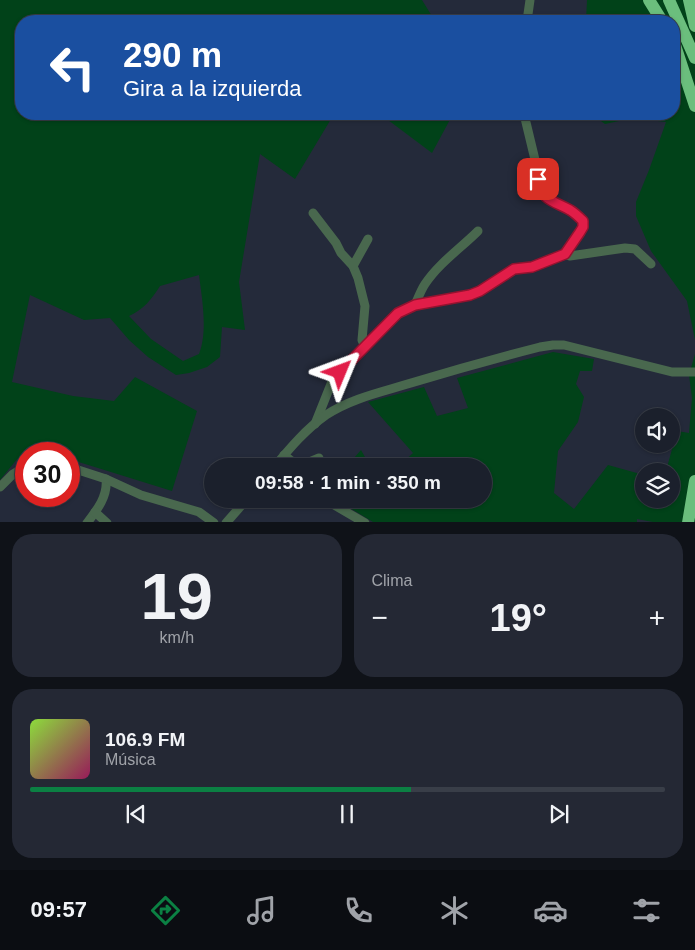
<!DOCTYPE html>
<html lang="es">
<head>
<meta charset="utf-8">
<style>
  :root { --surface:#1b202c; --page:#242834; --text:#f1f3f6; --muted:#a0a3a9; --line:#393e48; --accent:#0b8043 }
  body { margin:0; font-family:Arial,sans-serif; background:var(--page); color:var(--text); height:100vh; display:flex; flex-direction:column; font-size:19px; white-space:nowrap }
  * { box-sizing:border-box; margin:0 }
  p { font-size:16px; color:var(--muted) }
  .icon { flex:none; width:28px; height:28px; fill:none; stroke:currentColor; stroke-width:2; stroke-linecap:round; stroke-linejoin:round }
  .map { position:relative; height:522px; overflow:hidden }
  .panel { display:flex; flex-direction:column; gap:12px; padding:12px; background:#0f1218; flex:1 }
  .panel>* { flex:none }
  .guide { position:absolute; left:15px; top:15px; width:665px; height:105px; border-radius:20px; box-shadow:0 1px 4px #0004,0 0 0 1px var(--line); background:#1a4fa0; color:#fff; overflow:hidden }
  .controls { position:absolute; left:635px; top:408px; display:grid; gap:10px }
  .controls a { display:grid; place-items:center; width:45px; height:45px; border-radius:50%; background:var(--surface); box-shadow:0 1px 4px #0004,0 0 0 1px var(--line); font-size:25px }
  .speed { position:absolute; left:15px; top:442px; display:flex; gap:10px; font-size:25px; font-weight:700; text-align:center }
  .speed>* { display:grid; place-content:center; width:65px; height:65px; border-radius:50%; background:var(--surface); box-shadow:0 1px 4px #0004,0 0 0 1px var(--line); line-height:1 }
  .speed .limit { border:8px solid #d22; background:#fff; color:#111 }
  .pin { position:absolute; display:grid; place-items:center; width:42px; height:42px; color:#fff; margin:-21px; border-radius:10px; box-shadow:0 2px 8px #0006 }
  .me { position:absolute; width:55px; margin:-28px; rotate:46deg; stroke-linejoin:round; filter:drop-shadow(0 0 4px #0008) }
  .turn { display:flex; align-items:center; gap:18px; height:105px; padding:0 25px; font-size:22px }
  .turn .icon { width:65px; height:65px; stroke-width:2.5 }
  .turn b { display:block; font-size:35px; line-height:42px }
  .big { font-size:38px; font-weight:700; line-height:1.1 }
  .panel .tile { flex:1; display:flex; flex-direction:column; justify-content:center; gap:8px; min-width:0; padding:0 18px; border-radius:20px; background:var(--page) }
  .panel .dial { align-items:center; gap:0 }
  .dial b { font-size:65px; line-height:1 }
  .song { display:flex; align-items:center; gap:15px }
  .cover { width:60px; height:60px; border-radius:8px; background:linear-gradient(135deg,hsl(90 70% 55%),hsl(330 70% 35%)) }
  .played { height:5px; border-radius:2px; background:linear-gradient(90deg,var(--accent) 60%,var(--line) 60%) }
  .keys { display:flex; justify-content:space-around; direction:ltr }
  .heat { display:flex; justify-content:space-between; align-items:center; font-size:28px; direction:ltr }
  .panel .tiles { flex:1; display:grid; gap:12px; grid-template-columns:1fr 1fr }
  .tile:last-child { grid-column:span 2 }
  .trip { position:absolute; left:204px; top:458px; width:288px; height:50px; border-radius:25px; background:var(--surface); box-shadow:0 1px 4px #0004,0 0 0 1px var(--line); font-weight:700; line-height:50px; text-align:center }
  .tab-bar { display:flex; height:80px; justify-content:space-around; align-items:center; background:#0b0d12; color:var(--muted) }
  .tab-bar .icon { width:35px; height:35px }
  .tab-bar .current { color:var(--accent) }
  .tab-bar b { font-size:22px; color:var(--text) }
  .map>svg:first-child { display:block }
  .green { fill:#014219; fill-rule:evenodd }
  .lines { fill:none; stroke-linecap:round; stroke-linejoin:round }
  .minor { stroke:#49684e; stroke-width:9 }
  .highway { stroke:#6bbe7d; stroke-width:12 }
  .route-casing { stroke:#92132f; stroke-width:12 }
  .route { stroke:#e11d48; stroke-width:9 }
</style>
</head>
<body>
<div class="map">
<svg width="695" height="523" viewBox="0 0 695 523">
  <rect width="100%" height="100%" fill="#242a3a"/>
  <g class="green">
    <path d="M0 0H422L435 21H21V114H334L295 179 260 154 239 282 245 330 222 327 220 357 207 367 189 373 176 375 148 357 129 340 110 318 84 320 30 295 12 382 73 396 114 401 135 377 197 411 172 491 69 459V454H26V457L18 458 0 480ZM199 275C202 299 208 331 199 354L183 361 151 339 129 316C143 310 152 299 160 286Z"/>
    <path d="M587 0H695V340L687 301 651 251 636 216V202L649 170 666 122 633 118 605 124 591 114H674V21H586Z"/>
    <path d="M380 114H453L432 153Z"/>
    <path d="M553 352 594 359 592 371H580L576 384 584 397 578 422 558 451 554 493 574 509 608 465 644 475V499H671V471H666L677 431 689 433 692 398 689 375 695 354V522H653L637 519V523L373 522 335 499H482V466H399L413 453 368 402 424 387 437 416 468 408 457 378Z"/>
    <path d="M361 450 370 466H347Z"/>
  </g>
  <g class="lines">
    <g class="minor">
      <path d="M527 21 530 0"/>
      <path d="M313 213 336 243 341 253 353 266 358 278 365 306 362 340 365 347"/>
      <path d="M565 254 570 256 625 248 635 249 651 264"/>
      <path d="M353 266 368 239"/>
      <path d="M415 305C418 298 421 290 425 284 439 263 461 248 478 231"/>
      <path d="M315 424 333 379 398 313 415 305 470 295 480 291 514 269 532 267 565 254 581 232 583 227V221L573 211 545 197 539 189 537 168 524 114"/>
      <path d="M284 455 298 466"/>
      <path d="M275 466C290 448 306 429 326 415 352 398 382 392 411 383 454 370 497 358 540 347L553 345H564L672 372H695"/>
      <path d="M300 466 319 458"/>
      <path d="M69 467 106 479C108 496 97 510 87 523"/>
      <path d="M106 479 141 495 199 512 214 523"/>
      <path d="M0 487 13 474 26 466"/>
      <path d="M324 499 365 523"/>
      <path d="M95 512 107 523"/>
      <path d="M226 523 247 499"/>
    </g>
    <g class="highway">
      <path d="M649 0 662 21"/>
      <path d="M669 0 695 58"/>
      <path d="M689 0 695 26"/>
      <path d="M674 42 695 106"/>
      <path d="M688 523 695 481"/>
    </g>
  </g>
  <g class="lines">
    <g class="route-casing">
      <path id="route" d="M340 372 398 313 415 305 470 295 480 291 514 269 532 267 565 254 580 232 583 227V221C579 217 575 213 570 210 554 201 540 200 538 179"/>
    </g>
    <use href="#route" class="route"/>
  </g>
</svg>
<div class="controls">
<a><svg class="icon" aria-label="sound" viewBox="0 0 24 24"><path d="M4 9h4l5-4v14l-5-4H4zM17 9q2 3 0 6"/></svg></a>
<a><svg class="icon" aria-label="layers" viewBox="0 0 24 24"><path d="M12 4l9 5-9 5-9-5zM3 14l9 5 9-5"/></svg></a>
</div>
<div class="speed"><div class="limit">30</div></div>
<div class="pin" style="left:538px;top:179px;background:#d93025"><svg class="icon" aria-label="arrive" viewBox="0 0 24 24"><path d="M6 21V4h12l-3 4 3 4H6"/></svg></div>
<svg class="me" style="left:340px;top:372px" viewBox="-20 -20 40 40"><path d="M0-17L14 15 0 8-14 15z" fill="#e11d48" stroke="#fff" stroke-width="4"/></svg>
<div class="trip">09:58 · 1 min · 350 m</div>
<div class="guide">
<div class="turn"><svg class="icon" aria-label="left" viewBox="0 0 24 24"><path d="M17 20v-9H6M10 6l-5 5 5 5"/></svg><div><b>290 m</b>Gira a la izquierda</div></div>
</div>
</div>
<section class="panel">
<div class="tiles">
<div class="tile dial"><b>19</b><p>km/h</p></div>
<div class="tile"><p>Clima</p>
<div class="heat"><a>−</a><b class="big">19°</b><a>+</a></div>
</div>
<div class="tile">
<div class="song"><i class="cover"></i><div><b>106.9 FM</b><p>Música</p></div></div>
<div class="played"></div>
<div class="keys"><svg class="icon" aria-label="previous" viewBox="0 0 24 24"><path d="M18 5L8 12l10 7zM5 5v14"/></svg><svg class="icon" aria-label="pause" viewBox="0 0 24 24"><path d="M8 5v14M16 5v14"/></svg><svg class="icon" aria-label="next" viewBox="0 0 24 24"><path d="M6 5l10 7-10 7zM19 5v14"/></svg></div>
</div>
</div>
</section>
<nav class="tab-bar">
<b>09:57</b>
<svg class="icon current" aria-label="directions" viewBox="0 0 24 24"><path d="M12 3l9 9-9 9-9-9zM9 14v-3h6M13 9l2 2-2 2"/></svg>
<svg class="icon" aria-label="music" viewBox="0 0 24 24"><path d="M9 18V5l10-2v13"/><circle cx="6" cy="18" r="3"/><circle cx="16" cy="16" r="3"/></svg>
<svg class="icon" aria-label="phone" viewBox="0 0 24 24"><path d="M5 4h4l2 5-3 2q2 4 5 5l2-3 5 2v4C11 20 4 13 5 4z"/></svg>
<svg class="icon" aria-label="climate" viewBox="0 0 24 24"><path d="M12 3v18M4 7l16 10M4 17L20 7"/></svg>
<svg class="icon" aria-label="car" viewBox="0 0 24 24"><path d="M5 17H2v-5l4-1 3-4h7l3 4 3 1v5h-3M9 17h6M6 11h13"/><circle cx="7" cy="17" r="2"/><circle cx="17" cy="17" r="2"/></svg>
<svg class="icon" aria-label="filters" viewBox="0 0 24 24"><path d="M4 7h16M4 17h16"/><circle cx="9" cy="7" r="2"/><circle cx="15" cy="17" r="2"/></svg>
</nav>
</body>
</html>
